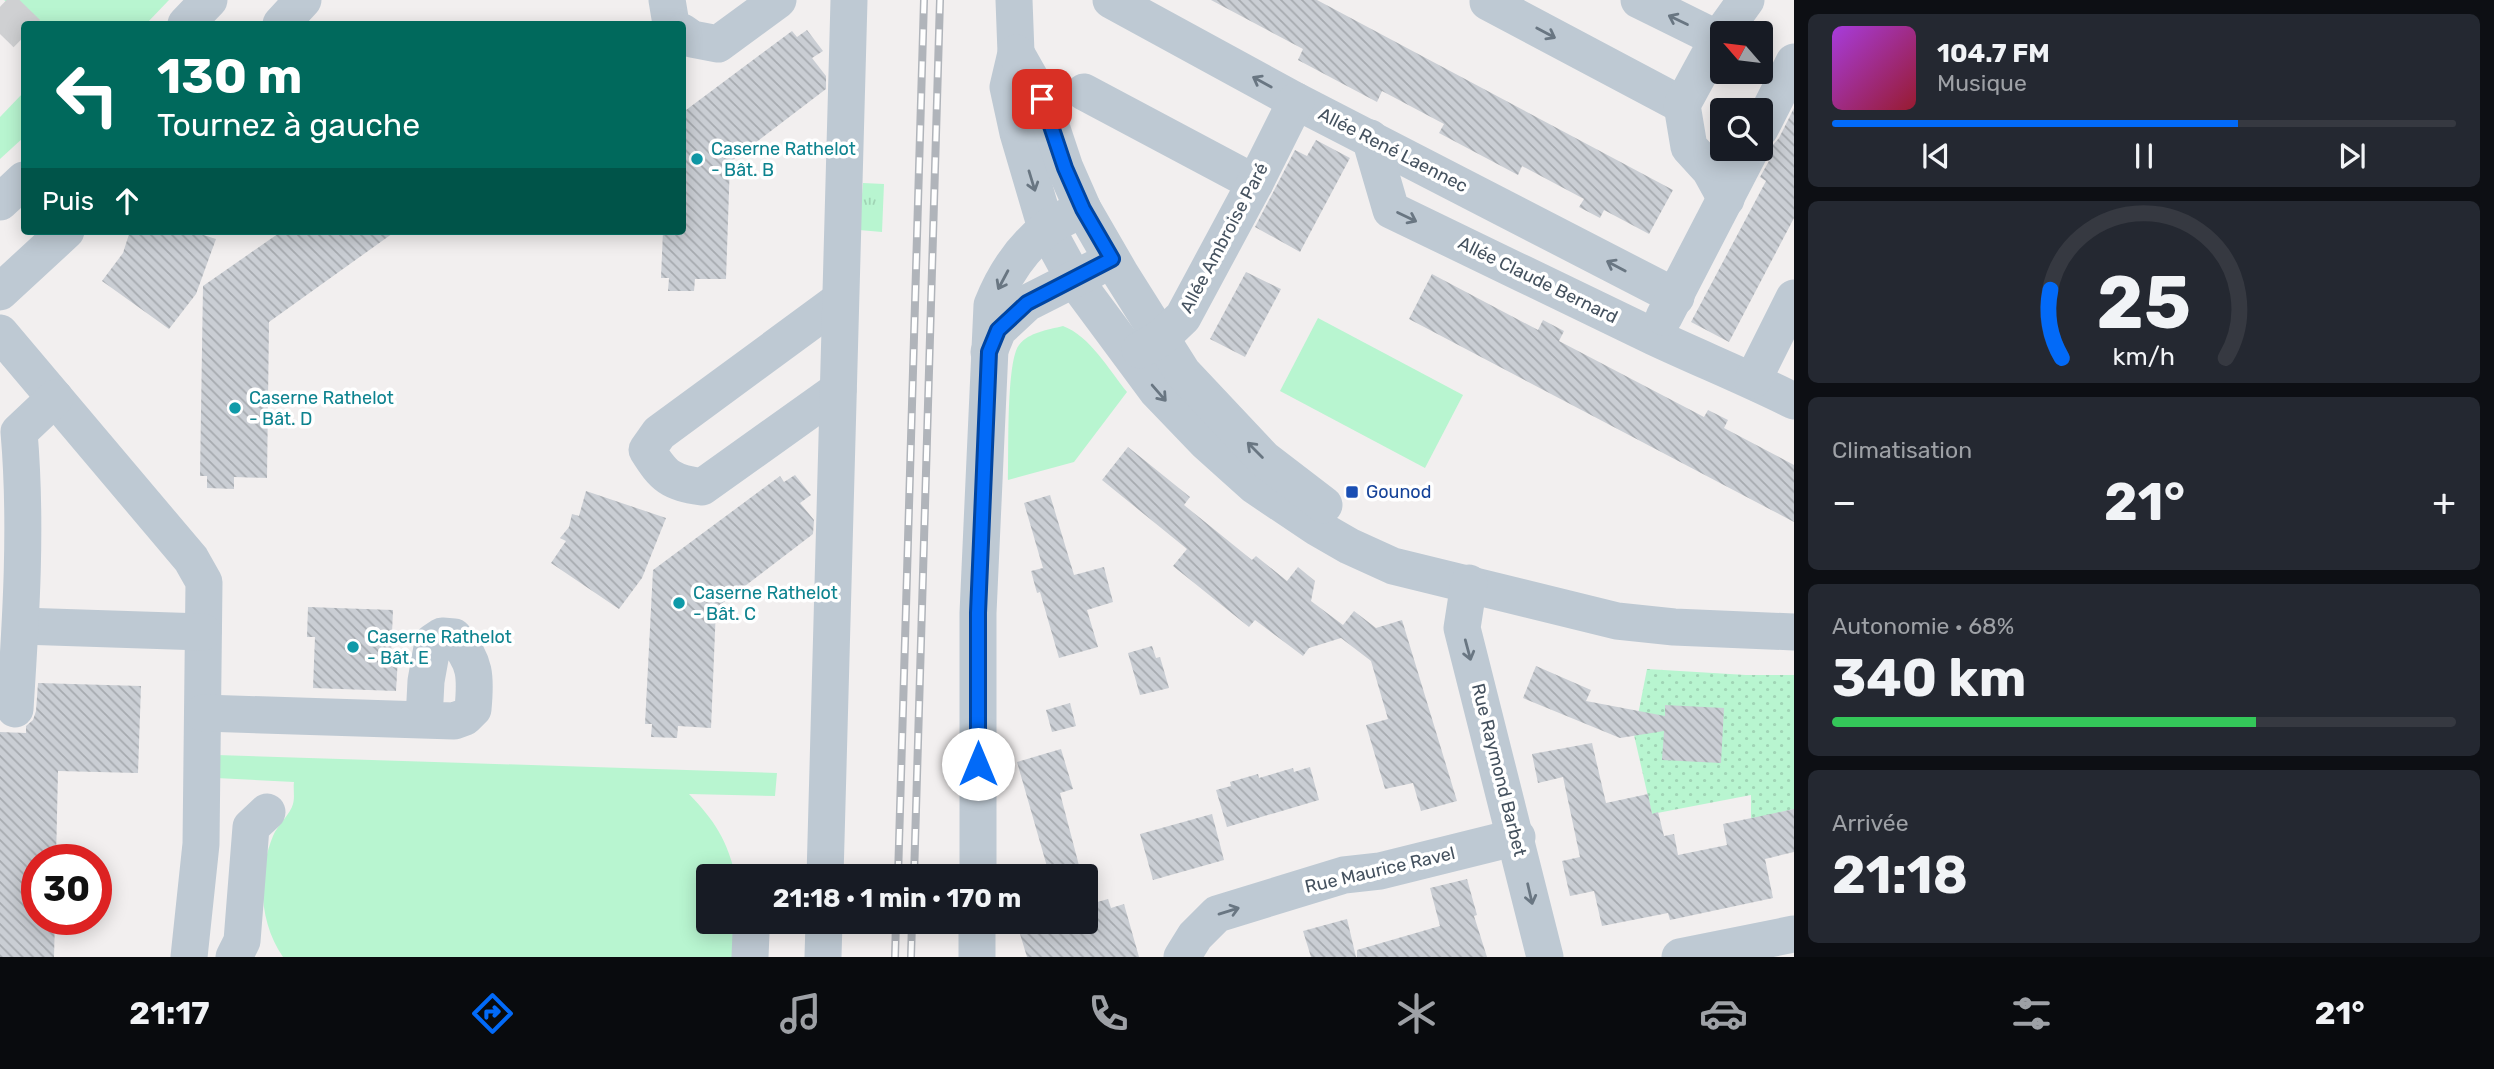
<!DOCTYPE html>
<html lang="fr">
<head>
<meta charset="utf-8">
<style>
  :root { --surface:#171b24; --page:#242831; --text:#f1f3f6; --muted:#9ea1a6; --line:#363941; --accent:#026af8 }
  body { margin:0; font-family:Rubik,sans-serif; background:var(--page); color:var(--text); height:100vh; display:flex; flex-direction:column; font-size:26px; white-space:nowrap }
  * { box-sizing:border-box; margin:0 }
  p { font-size:23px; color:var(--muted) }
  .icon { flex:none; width:38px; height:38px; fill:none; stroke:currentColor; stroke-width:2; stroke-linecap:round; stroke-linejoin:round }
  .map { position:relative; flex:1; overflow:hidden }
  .sheet { display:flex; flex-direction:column; gap:14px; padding:14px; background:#0d0f14; width:700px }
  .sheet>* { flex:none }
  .guide { position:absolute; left:21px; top:21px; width:665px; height:214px; border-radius:7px; box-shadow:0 4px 18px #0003; background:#00695c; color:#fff; overflow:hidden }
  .needle { width:46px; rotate:298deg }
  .buttons { position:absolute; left:1710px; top:21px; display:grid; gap:14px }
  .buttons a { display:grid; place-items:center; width:63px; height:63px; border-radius:7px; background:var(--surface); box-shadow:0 4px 18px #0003; font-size:35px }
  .speed { position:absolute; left:21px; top:844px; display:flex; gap:14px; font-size:35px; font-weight:700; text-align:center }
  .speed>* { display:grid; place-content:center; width:91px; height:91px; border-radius:50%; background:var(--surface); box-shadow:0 4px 18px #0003; line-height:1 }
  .speed .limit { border:10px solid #d22; background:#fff; color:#111 }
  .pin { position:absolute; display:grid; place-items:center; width:60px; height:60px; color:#fff; margin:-30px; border-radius:14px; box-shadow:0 4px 10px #0006 }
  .me { position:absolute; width:77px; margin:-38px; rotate:0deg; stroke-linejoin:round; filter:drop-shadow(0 0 5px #0008) }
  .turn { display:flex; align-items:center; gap:24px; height:147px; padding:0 21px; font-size:32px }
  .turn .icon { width:91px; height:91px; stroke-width:2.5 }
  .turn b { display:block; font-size:49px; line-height:60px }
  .then { display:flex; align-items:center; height:66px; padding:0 21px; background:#0003; gap:14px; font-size:26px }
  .big { font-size:52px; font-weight:700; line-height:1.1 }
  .sheet .widget { flex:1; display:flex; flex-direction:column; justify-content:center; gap:10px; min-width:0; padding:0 24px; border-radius:10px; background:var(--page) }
  .sheet .dial { align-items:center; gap:0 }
  .dial svg { height:182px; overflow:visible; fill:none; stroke:var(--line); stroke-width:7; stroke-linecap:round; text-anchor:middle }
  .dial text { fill:var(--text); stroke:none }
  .song { display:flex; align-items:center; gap:21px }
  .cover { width:84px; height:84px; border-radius:10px; background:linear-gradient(135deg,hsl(280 70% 55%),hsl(350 70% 35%)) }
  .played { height:7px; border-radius:4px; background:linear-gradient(90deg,var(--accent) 65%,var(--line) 65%) }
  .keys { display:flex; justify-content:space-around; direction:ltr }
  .heat { display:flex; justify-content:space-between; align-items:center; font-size:38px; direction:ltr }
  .charge { height:10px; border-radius:5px; background:linear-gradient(90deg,#34c759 68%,var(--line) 0) }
  .trip { position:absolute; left:696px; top:864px; width:402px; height:70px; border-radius:7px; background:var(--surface); box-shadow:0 4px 18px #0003; font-weight:700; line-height:70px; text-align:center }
  .menu { display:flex; height:112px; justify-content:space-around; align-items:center; background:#090b0e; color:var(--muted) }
  .menu .icon { width:49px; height:49px }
  .menu .selected { color:var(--accent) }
  .menu b { font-size:32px; color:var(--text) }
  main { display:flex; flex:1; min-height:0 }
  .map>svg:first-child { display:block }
  .grass { fill:#b8f5d0 }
  .park { fill:url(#park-tufts) }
  .garden { fill:url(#garden-dots) }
  .building { fill:url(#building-back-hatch) }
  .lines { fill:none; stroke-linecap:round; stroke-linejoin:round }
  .highway-tunnel { stroke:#cfd0d2; stroke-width:38; stroke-dasharray:38 19; stroke-linecap:butt }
  .minor { stroke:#bec9d3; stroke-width:37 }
  .rail-casing { stroke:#b0b4ba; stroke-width:8 }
  .rail { stroke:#fff; stroke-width:5; stroke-dasharray:16; stroke-linecap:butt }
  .oneway { stroke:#697682 }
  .route-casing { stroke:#0145a1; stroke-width:18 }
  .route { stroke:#026af8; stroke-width:12 }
  .culture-dot { fill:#0f9aa8; stroke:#fff; stroke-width:2.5 }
  .transit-dot { fill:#1a4fb4; stroke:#fff; stroke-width:2.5 }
  .labels { text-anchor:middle; stroke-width:7; stroke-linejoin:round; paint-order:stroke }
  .culture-label { font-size:18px; fill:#0d838f; stroke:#fff; text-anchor:start }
  .street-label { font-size:18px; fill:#45525f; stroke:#fff }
  .transit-label { font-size:18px; fill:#164399; stroke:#fff; text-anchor:start }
</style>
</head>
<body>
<main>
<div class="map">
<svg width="1794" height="957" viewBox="0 0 1794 957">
  <defs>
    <pattern id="park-tufts" width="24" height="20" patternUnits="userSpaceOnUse" patternTransform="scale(1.75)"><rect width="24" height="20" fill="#b8f5d0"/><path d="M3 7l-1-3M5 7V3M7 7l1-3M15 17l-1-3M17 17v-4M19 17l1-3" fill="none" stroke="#a0d4b5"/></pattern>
    <pattern id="garden-dots" width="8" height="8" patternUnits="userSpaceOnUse" patternTransform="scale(1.75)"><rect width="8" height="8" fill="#b8f5d0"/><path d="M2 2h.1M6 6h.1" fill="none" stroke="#a0d4b5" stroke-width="1.8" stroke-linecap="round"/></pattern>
    <pattern id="building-back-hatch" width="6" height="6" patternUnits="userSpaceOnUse" patternTransform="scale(1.75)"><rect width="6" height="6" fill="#caced4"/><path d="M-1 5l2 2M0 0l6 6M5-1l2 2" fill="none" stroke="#a6aaaf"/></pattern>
  </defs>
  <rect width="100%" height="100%" fill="#f2efef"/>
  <g class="grass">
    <path d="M4 0H169L146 24H36Z"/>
    <path d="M24 92V137L0 159V117Z"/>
    <path d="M1318 318 1463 395 1425 468 1280 391Z"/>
    <path d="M1063 326C1090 336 1109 370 1127 392L1074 462 1008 480C1009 455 1006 362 1019 345 1029 332 1048 330 1063 326Z"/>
    <path d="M217 755 777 773 775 796 689 794C715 821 727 840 736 877H709V922H734L733 957H283C259 922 257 875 273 836 277 826 291 813 293 804 295 797 293 788 294 782L216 778Z"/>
  </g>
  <path class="park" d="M863 183 884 184 882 232 859 230Z"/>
  <path class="garden" d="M1647 669 1746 675H1794V809L1751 819V795L1652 814 1634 735Z"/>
  <g class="building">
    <path d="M1211 0H1317L1673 190 1649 234 1604 210 1600 218 1579 207 1584 199 1522 166 1518 175 1439 133 1444 124 1382 91 1377 102 1298 60 1303 49Z"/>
    <path d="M807 30 823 51 812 58 826 76V89L730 162 726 279H695L694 291H668L669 278H661L663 231H682V113L792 31 797 37Z"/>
    <path d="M1794 108V218L1729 342 1691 322 1766 181 1760 177 1770 159 1772 146 1779 138Z"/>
    <path d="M1316 140 1350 158 1300 252 1255 227 1295 150 1307 156Z"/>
    <path d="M130 231H191L216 239 196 294 169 329 102 281 123 253Z"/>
    <path d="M282 231H396L269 322 267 478 234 477V489L207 488V476H200L203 286Z"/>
    <path d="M1246 272 1281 289 1245 357 1210 339Z"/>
    <path d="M1432 274 1538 330 1543 320 1564 331 1559 341 1704 417 1708 410 1728 420 1724 428 1794 465V522L1409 319Z"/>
    <path d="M1128 447 1190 497 1184 505 1252 560 1256 556 1287 581 1298 567 1315 581 1311 601 1343 625 1354 611 1376 628 1402 620 1457 801 1421 811 1413 783 1385 789 1366 725 1388 719 1371 661 1341 638 1309 648 1303 656 1255 620 1249 627 1173 566 1187 549 1102 480Z"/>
    <path d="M795 475 811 495 800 503 814 520 813 534 716 608 711 728 678 726 677 738 651 737 652 724H645L653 570 780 476 784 482Z"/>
    <path d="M586 491 666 518 642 578 619 609 551 563 566 541 560 538 569 527 572 514 579 516Z"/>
    <path d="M1050 495 1074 575 1104 567 1113 602 1087 610 1098 647 1059 658 1040 592 1037 593 1031 571 1043 568 1024 503Z"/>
    <path d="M308 607 393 610 391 657H398L396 691 313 688 315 637H307Z"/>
    <path d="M1152 646 1156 658 1160 657 1169 688 1140 695 1128 653Z"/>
    <path d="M1536 666 1591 690 1586 701 1665 716V705L1724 708 1721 763 1662 760 1664 731 1620 738 1523 698Z"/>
    <path d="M38 683 141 686 138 773 58 771 56 859H37V919H55L54 957H0V732L26 733V726L33 720 36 711Z"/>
    <path d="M1070 703 1076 726 1052 732 1046 710Z"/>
    <path d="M1592 743 1606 803 1648 794 1652 814 1658 812 1664 836 1674 834 1678 855 1727 845 1723 824 1794 809V852L1765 859 1773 898 1670 920 1668 913 1602 926 1594 891 1570 896 1562 861 1580 857 1563 777 1538 783 1532 754Z"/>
    <path d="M1061 749 1073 789 1060 793 1082 877H1050L1017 762Z"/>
    <path d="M1310 767 1319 800 1227 827 1216 790 1231 786 1230 782 1258 774 1259 778 1293 768 1294 772Z"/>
    <path d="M1212 814 1224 860 1153 880 1140 834Z"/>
    <path d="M1467 879 1477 915 1474 916 1487 957H1357V950L1440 926 1430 888Z"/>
    <path d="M1108 899 1111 908 1124 904 1139 957H1027L1020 934 1061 922H1087V905Z"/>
    <path d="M1347 919 1356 957H1311L1303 931Z"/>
  </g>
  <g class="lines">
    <path class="highway-tunnel" d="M0 34 33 0"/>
    <g class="minor">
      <path d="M667 0 671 24"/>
      <path d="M1014 0 1016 53 1008 87 1018 133 1046 228 1074 279 1157 391 1206 442 1255 486 1316 527 1349 546 1393 566 1617 621 1674 627 1794 632"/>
      <path d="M1111 0 1296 101 1676 297"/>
      <path d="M1489 0 1488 2 1682 105"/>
      <path d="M1639 0 1718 39"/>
      <path d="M186 24 209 0"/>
      <path d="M281 24 303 0"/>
      <path d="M682 32 692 39 718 44 778 0"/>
      <path d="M1016 53 1042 99 1065 168 1083 209 1120 273 1183 373 1264 459 1324 505"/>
      <path d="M1084 92 1255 183"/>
      <path d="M1760 129 1794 62"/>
      <path d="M1370 138 1391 210C1479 252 1566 295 1654 337 1701 359 1748 378 1794 401"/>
      <path d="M1726 199 1710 170 1689 147 1682 105 1718 39 1746 0"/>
      <path d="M0 202 24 180"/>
      <path d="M0 292 66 231"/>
      <path d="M1664 317 1751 149"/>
      <path d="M0 333 191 559 204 582 201 844 189 957"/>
      <path d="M1140 350 1161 338 1183 317 1255 183 1296 101"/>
      <path d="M989 352 998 330 1027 303 1094 269"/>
      <path d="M1753 380 1794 298"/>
      <path d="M838 390 702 487C670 482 664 477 647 450L659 433 840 300"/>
      <path d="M1469 583 1462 628 1545 957"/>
      <path d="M21 626 203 632"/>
      <path d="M15 709C21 618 27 524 19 432L55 398"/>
      <path d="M203 713 454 721 465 717 473 709C476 677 476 662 454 637L442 636 433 642 426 681 424 720"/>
      <path d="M825 877 849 0"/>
      <path d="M978 877V613L992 305C1004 275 1020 250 1045 230 1056 221 1071 215 1083 209"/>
      <path d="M234 957 242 941 251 827 267 812"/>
      <path d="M750 957 751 933"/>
      <path d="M823 957 824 922"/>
      <path d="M977 957V922"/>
      <path d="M1182 957 1195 936 1217 914 1344 875 1380 871 1517 837"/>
      <path d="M1680 957 1794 934"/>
    </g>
    <g class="rail-casing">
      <g id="rail">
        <path d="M898 877 924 0"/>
        <path d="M914 877 940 0"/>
        <path d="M895 957 896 922"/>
        <path d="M911 957 912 922"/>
      </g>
    </g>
    <use href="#rail" class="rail"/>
  </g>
  <defs><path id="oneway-shaft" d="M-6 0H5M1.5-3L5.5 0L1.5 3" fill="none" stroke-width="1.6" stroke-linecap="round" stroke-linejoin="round" transform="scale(1.75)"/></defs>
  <g class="oneway">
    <use href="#oneway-shaft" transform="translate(1678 20) rotate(-154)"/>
    <use href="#oneway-shaft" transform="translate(1546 33) rotate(28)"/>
    <use href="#oneway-shaft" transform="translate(1262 82) rotate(-151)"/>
    <use href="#oneway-shaft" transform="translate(1032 181) rotate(73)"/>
    <use href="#oneway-shaft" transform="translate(1407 217) rotate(26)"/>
    <use href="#oneway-shaft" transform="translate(1616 266) rotate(-152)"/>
    <use href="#oneway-shaft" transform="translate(1003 280) rotate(118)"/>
    <use href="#oneway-shaft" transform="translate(1159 393) rotate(49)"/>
    <use href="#oneway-shaft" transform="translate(1255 450) rotate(-135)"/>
    <use href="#oneway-shaft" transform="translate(1468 650) rotate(75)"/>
    <use href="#oneway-shaft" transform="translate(1530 894) rotate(77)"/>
    <use href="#oneway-shaft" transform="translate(1229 911) rotate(-17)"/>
  </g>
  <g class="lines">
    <g class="route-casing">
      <path id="route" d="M978 764V613L989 352 998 330 1027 303 1112 259 1083 209 1065 168 1042 99"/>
    </g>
    <use href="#route" class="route"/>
  </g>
  <g class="culture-dot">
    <circle cx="697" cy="159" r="7"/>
    <circle cx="235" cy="408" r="7"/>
    <circle cx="679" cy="603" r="7"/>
    <circle cx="353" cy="647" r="7"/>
  </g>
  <rect class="transit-dot" x="1345" y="485" width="14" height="14" rx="3.5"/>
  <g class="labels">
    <g class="culture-label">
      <text x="711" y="155">Caserne Rathelot<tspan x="711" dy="21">- Bât. B</tspan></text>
      <text x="249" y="404">Caserne Rathelot<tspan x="249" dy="21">- Bât. D</tspan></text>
      <text x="693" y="599">Caserne Rathelot<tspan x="693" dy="21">- Bât. C</tspan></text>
      <text x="367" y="643">Caserne Rathelot<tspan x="367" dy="21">- Bât. E</tspan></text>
    </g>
    <g class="street-label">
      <text transform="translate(1393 150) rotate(27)" y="6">Allée René Laennec</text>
      <text transform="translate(1224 238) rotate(-62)" y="6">Allée Ambroise Paré</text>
      <text transform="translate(1538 280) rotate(26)" y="6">Allée Claude Bernard</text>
      <text transform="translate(1499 770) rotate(76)" y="6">Rue Raymond Barbet</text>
      <text transform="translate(1380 870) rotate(-13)" y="6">Rue Maurice Ravel</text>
    </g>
    <g class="transit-label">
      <text x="1366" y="498">Gounod</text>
    </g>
  </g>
</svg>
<div class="buttons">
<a><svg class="needle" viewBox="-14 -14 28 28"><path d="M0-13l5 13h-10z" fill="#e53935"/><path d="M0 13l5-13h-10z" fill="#9ea1a6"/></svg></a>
<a><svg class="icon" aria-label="search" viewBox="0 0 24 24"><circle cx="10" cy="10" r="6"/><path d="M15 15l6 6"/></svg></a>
</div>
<div class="speed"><div class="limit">30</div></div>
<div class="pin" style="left:1042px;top:99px;background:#d93025"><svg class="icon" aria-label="arrive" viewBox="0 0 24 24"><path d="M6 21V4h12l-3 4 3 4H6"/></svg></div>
<svg class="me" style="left:978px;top:764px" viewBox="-20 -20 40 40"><circle r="19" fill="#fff"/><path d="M0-13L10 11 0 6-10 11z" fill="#026af8"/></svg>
<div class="trip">21:18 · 1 min · 170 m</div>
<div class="guide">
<div class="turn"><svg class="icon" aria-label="left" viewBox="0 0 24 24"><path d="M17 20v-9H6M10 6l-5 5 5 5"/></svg><div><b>130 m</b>Tournez à gauche</div></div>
<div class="then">Puis<svg class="icon" aria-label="ahead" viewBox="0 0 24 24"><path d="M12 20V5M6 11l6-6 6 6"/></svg></div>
</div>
</div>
<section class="sheet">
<div class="widget">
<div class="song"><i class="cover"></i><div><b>104.7 FM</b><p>Musique</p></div></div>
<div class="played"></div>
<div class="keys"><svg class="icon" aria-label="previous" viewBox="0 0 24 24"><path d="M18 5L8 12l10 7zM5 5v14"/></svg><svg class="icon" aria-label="pause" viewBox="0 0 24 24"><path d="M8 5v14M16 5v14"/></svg><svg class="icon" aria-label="next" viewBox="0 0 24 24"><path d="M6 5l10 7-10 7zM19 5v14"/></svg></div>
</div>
<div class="widget dial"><svg viewBox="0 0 100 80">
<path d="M14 69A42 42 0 1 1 86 69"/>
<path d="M14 69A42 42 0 0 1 9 39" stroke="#026af8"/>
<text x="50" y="56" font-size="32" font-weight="700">25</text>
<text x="50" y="72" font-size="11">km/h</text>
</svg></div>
<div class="widget"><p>Climatisation</p>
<div class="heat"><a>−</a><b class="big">21°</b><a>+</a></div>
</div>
<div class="widget"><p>Autonomie · 68%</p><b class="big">340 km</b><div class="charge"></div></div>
<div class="widget"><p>Arrivée</p><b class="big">21:18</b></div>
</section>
</main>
<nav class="menu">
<b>21:17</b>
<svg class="icon selected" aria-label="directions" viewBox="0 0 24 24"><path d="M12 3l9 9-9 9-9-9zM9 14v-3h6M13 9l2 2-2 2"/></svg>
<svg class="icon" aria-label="music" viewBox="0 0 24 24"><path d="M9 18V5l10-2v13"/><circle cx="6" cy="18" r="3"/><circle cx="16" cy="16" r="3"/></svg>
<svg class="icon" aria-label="phone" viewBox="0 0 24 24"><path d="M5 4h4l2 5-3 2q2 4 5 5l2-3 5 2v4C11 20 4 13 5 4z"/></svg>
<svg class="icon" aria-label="climate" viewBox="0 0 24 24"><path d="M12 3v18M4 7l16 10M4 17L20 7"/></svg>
<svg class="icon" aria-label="car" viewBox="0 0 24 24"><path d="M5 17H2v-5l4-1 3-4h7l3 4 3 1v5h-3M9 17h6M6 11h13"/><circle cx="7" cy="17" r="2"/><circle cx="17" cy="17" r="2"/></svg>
<svg class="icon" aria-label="filters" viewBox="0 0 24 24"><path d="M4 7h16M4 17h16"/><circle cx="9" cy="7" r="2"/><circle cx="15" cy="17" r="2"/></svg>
<b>21°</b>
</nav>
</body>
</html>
